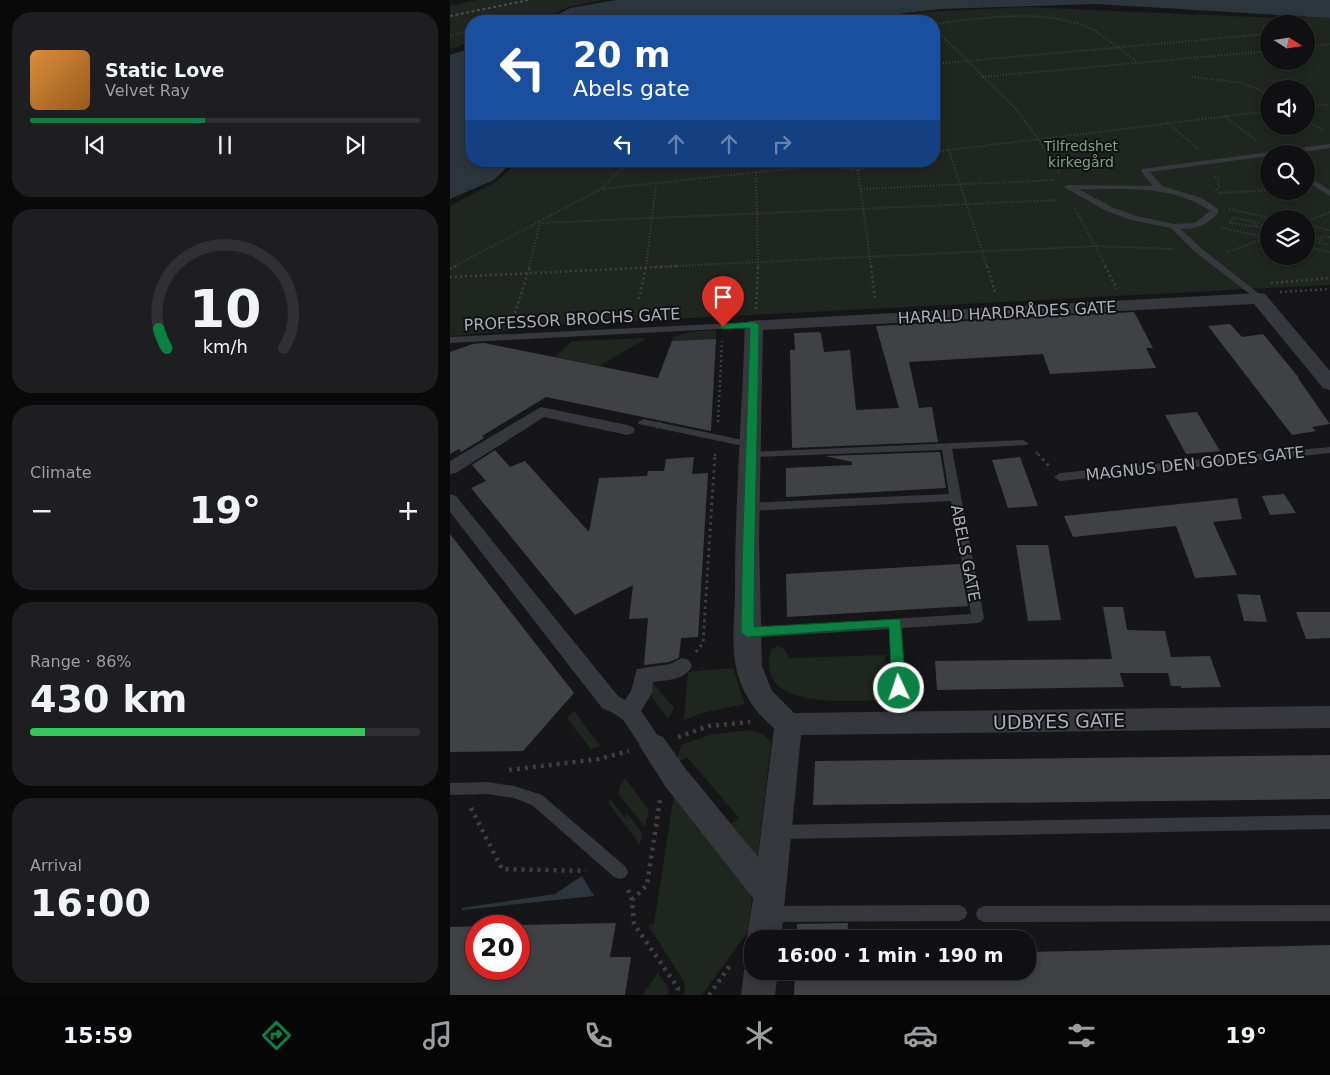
<!DOCTYPE html>
<html lang="en">
<head>
<meta charset="utf-8">
<style>
  :root { --surface:#101012; --page:#1e1e20; --text:#f1f3f6; --muted:#9c9d9f; --line:#303032; --accent:#0b8043 }
  body { margin:0; font-family:"DejaVu Sans",sans-serif; background:var(--page); color:var(--text); height:100vh; display:flex; flex-direction:column; font-size:19px; white-space:nowrap }
  * { box-sizing:border-box; margin:0 }
  p { font-size:16px; color:var(--muted) }
  .icon { flex:none; width:28px; height:28px; fill:none; stroke:currentColor; stroke-width:2; stroke-linecap:round; stroke-linejoin:round }
  .map { position:relative; flex:1; overflow:hidden }
  .side { display:flex; flex-direction:column; gap:12px; padding:12px; background:#09090a; width:450px }
  .side>* { flex:none }
  .hud { position:absolute; left:15px; top:15px; width:475px; height:152px; border-radius:20px; box-shadow:0 2px 8px #0003,0 0 0 1px var(--line); background:#1a4fa0; color:#fff; overflow:hidden }
  .needle { width:32px; rotate:102deg }
  .tools { position:absolute; left:810px; top:15px; display:grid; gap:10px }
  .tools a { display:grid; place-items:center; width:55px; height:55px; border-radius:50%; background:var(--surface); box-shadow:0 2px 8px #0003,0 0 0 1px var(--line); font-size:25px }
  .speed { position:absolute; left:15px; top:915px; display:flex; gap:10px; font-size:25px; font-weight:700; text-align:center }
  .speed>* { display:grid; place-content:center; width:65px; height:65px; border-radius:50%; background:var(--surface); box-shadow:0 2px 8px #0003,0 0 0 1px var(--line); line-height:1 }
  .speed .limit { border:8px solid #d22; background:#fff; color:#111 }
  .pin { position:absolute; display:grid; place-items:center; width:42px; height:42px; color:#fff; margin:-51px -21px; border-radius:50% 50% 50% 0; rotate:-45deg; box-shadow:0 0 5px #0007 }
  .pin .icon { rotate:45deg }
  .me { position:absolute; width:55px; margin:-28px; rotate:357deg; stroke-linejoin:round; filter:drop-shadow(0 0 4px #0008) }
  .turn { display:flex; align-items:center; gap:18px; height:105px; padding:0 25px; font-size:22px }
  .turn .icon { width:65px; height:65px; stroke-width:2.5 }
  .turn b { display:block; font-size:35px; line-height:42px }
  .lanes { display:flex; align-items:center; height:48px; padding:0 25px; background:#0003; justify-content:center; gap:25px; direction:ltr }
  .lanes .off { opacity:.35 }
  .big { font-size:38px; font-weight:700; line-height:1.1 }
  .side .card { flex:1; display:flex; flex-direction:column; justify-content:center; gap:8px; min-width:0; padding:0 18px; border-radius:20px; background:var(--page) }
  .side .dial { align-items:center; gap:0 }
  .dial svg { height:130px; overflow:visible; fill:none; stroke:var(--line); stroke-width:7; stroke-linecap:round; text-anchor:middle }
  .dial text { fill:var(--text); stroke:none }
  .song { display:flex; align-items:center; gap:15px }
  .cover { width:60px; height:60px; border-radius:8px; background:linear-gradient(135deg,hsl(30 70% 55%),hsl(30 70% 35%)) }
  .played { height:5px; border-radius:2px; background:linear-gradient(90deg,var(--accent) 45%,var(--line) 45%) }
  .keys { display:flex; justify-content:space-around; direction:ltr }
  .heat { display:flex; justify-content:space-between; align-items:center; font-size:28px; direction:ltr }
  .charge { height:8px; border-radius:4px; background:linear-gradient(90deg,#34c759 86%,var(--line) 0) }
  .trip { position:absolute; left:294px; top:930px; width:292px; height:50px; border-radius:20px; background:var(--surface); box-shadow:0 2px 8px #0003,0 0 0 1px var(--line); font-weight:700; line-height:50px; text-align:center }
  .menu { display:flex; height:80px; justify-content:space-around; align-items:center; background:#060607; color:var(--muted) }
  .menu .icon { width:35px; height:35px }
  .menu .current { color:var(--accent) }
  .menu b { font-size:22px; color:var(--text) }
  main { display:flex; flex:1; min-height:0 }
  .map>svg:first-child { display:block }
  .green { fill:#1e261f; fill-rule:evenodd }
  .water { fill:#2c353c }
  .building { fill:#404145 }
  .lines { fill:none; stroke-linecap:round; stroke-linejoin:round }
  .path-far3 { stroke:#3d3f44; stroke-width:2; stroke-dasharray:1 2; stroke-linecap:butt }
  .path-far2 { stroke:#3d3f44; stroke-width:2.5; stroke-dasharray:2 3; stroke-linecap:butt }
  .path-far1 { stroke:#3d3f44; stroke-width:3; stroke-dasharray:2.5 4; stroke-linecap:butt }
  .path { stroke:#3d3f44; stroke-width:4.5; stroke-dasharray:3 5; stroke-linecap:butt }
  .service { fill:#37383d; fill-rule:evenodd }
  .pedestrian { fill:#37383d; fill-rule:evenodd }
  .minor { fill:#37383d; fill-rule:evenodd }
  .rail { stroke:#4a4c52; stroke-width:2; stroke-dasharray:3 2.5; stroke-linecap:butt }
  .path-bridge { stroke:#3d3f44; stroke-width:2.5; stroke-dasharray:2 3; stroke-linecap:butt }
  .route { fill:#0b8043; stroke:#07532c }
  .labels { text-anchor:middle; stroke-width:4; stroke-linejoin:round; paint-order:stroke }
  .far-park-label { font-size:14px; fill:#7fa381; stroke:#111113 }
  .street-label { font-size:16px; fill:#a8adb8; stroke:#111113 }
  .near-street-label { font-size:19px; fill:#a8adb8; stroke:#111113 }
</style>
</head>
<body>
<main>
<section class="side">
<div class="card">
<div class="song"><i class="cover"></i><div><b>Static Love</b><p>Velvet Ray</p></div></div>
<div class="played"></div>
<div class="keys"><svg class="icon" aria-label="previous" viewBox="0 0 24 24"><path d="M18 5L8 12l10 7zM5 5v14"/></svg><svg class="icon" aria-label="pause" viewBox="0 0 24 24"><path d="M8 5v14M16 5v14"/></svg><svg class="icon" aria-label="next" viewBox="0 0 24 24"><path d="M6 5l10 7-10 7zM19 5v14"/></svg></div>
</div>
<div class="card dial"><svg viewBox="0 0 100 80">
<path d="M14 69A42 42 0 1 1 86 69"/>
<path d="M14 69A42 42 0 0 1 9 57" stroke="#0b8043"/>
<text x="50" y="56" font-size="32" font-weight="700">10</text>
<text x="50" y="72" font-size="11">km/h</text>
</svg></div>
<div class="card"><p>Climate</p>
<div class="heat"><a>−</a><b class="big">19°</b><a>+</a></div>
</div>
<div class="card"><p>Range · 86%</p><b class="big">430 km</b><div class="charge"></div></div>
<div class="card"><p>Arrival</p><b class="big">16:00</b></div>
</section>
<div class="map">
<svg width="880" height="995" viewBox="0 0 880 995">
  <rect width="100%" height="100%" fill="#161618"/>
  <g class="green">
    <path d="M27 0H151L118 7 88 21H21V42L0 49V6Z"/>
    <path d="M575 7 851 19 857 17 880 18V285L88 326 87 328 0 336V206L47 181 69 161H484V21H419L476 12ZM819 24H856V61H819ZM819 89H856V126H819ZM819 154H856V191H819ZM819 219H856V256H819Z"/>
    <path d="M266 330V339L222 341 223 337 240 332Z"/>
    <path d="M197 338 149 366 105 357 122 341Z"/>
    <path d="M327 646C335 647 336 651 339 658L435 655 438 700C404 700 303 713 321 650Z"/>
    <path d="M283 668 295 704 252 713 234 720 238 672Z"/>
    <path d="M199 678 224 708 218 719 202 697Z"/>
    <path d="M124 711 150 746 141 749 117 718Z"/>
    <path d="M299 730C310 732 315 734 321 743L307 862 278 826 289 818 237 757 227 762 231 745 259 735Z"/>
    <path d="M175 778 199 810 195 827 169 795V788Z"/>
    <path d="M224 795 302 894 299 930 252 995H234L235 983 198 925 204 924Z"/>
    <path d="M160 799 175 818 177 813 192 833 190 845 158 802Z"/>
    <path d="M208 973 219 989 218 995H192Z"/>
  </g>
  <g class="water">
    <path d="M166 0H880V18L645 4 490 9 389 21H97L120 8Z"/>
    <path d="M21 48V161H63L44 180 0 199V55Z"/>
    <path d="M132 876 144 896 12 910V908L105 894Z"/>
  </g>
  <g class="building">
    <path d="M684 312 703 348H696L706 368 600 374 593 354 459 362 469 408 482 407 488 442 342 448 340 350H345L344 333 369 332 371 334 374 352 400 350 406 410 449 408 426 326Z"/>
    <path d="M780 324 792 337 813 334 849 378H848L880 424 862 427 866 431 842 435 758 326Z"/>
    <path d="M266 339 261 431 96 397 32 436 34 438 11 452 9 449 0 454V352L23 344 34 343 208 378 222 341Z"/>
    <path d="M747 412 770 451 736 454 715 415Z"/>
    <path d="M45 450 60 467 75 461 139 532 149 478 197 476 198 471H214L216 459 244 457 242 474 258 473 248 637 231 638 229 658 219 662 194 665 198 618 179 619 183 585 125 615 21 488 36 481 22 465Z"/>
    <path d="M490 452 496 488 336 497V468L402 465V462L375 456Z"/>
    <path d="M570 457 588 506 558 508 542 460Z"/>
    <path d="M834 494 846 513 820 515 812 496Z"/>
    <path d="M787 498 792 519 763 522 787 575 745 578 726 526 623 537 614 516Z"/>
    <path d="M0 534 124 693 73 751 0 752Z"/>
    <path d="M566 545H598L611 620 578 621Z"/>
    <path d="M510 564 518 606 337 617 336 574Z"/>
    <path d="M787 594 810 595 817 622 794 621Z"/>
    <path d="M653 607H673L677 630 715 631 721 657 760 656 771 687 731 688V686H721L718 673H670L674 687 487 690 485 661 662 659Z"/>
    <path d="M846 612H880V638L856 639Z"/>
    <path d="M880 755V799L363 805 365 761Z"/>
    <path d="M166 923 160 957H181L175 995H0V927L26 926V969H69V925Z"/>
    <path d="M398 923 397 939H347V924Z"/>
    <path d="M880 945V995H344L345 971H578V952Z"/>
  </g>
  <g class="lines">
    <g class="path-far3">
      <path d="M484 24C534 18 588 8 637 27 652 33 673 52 687 62"/>
      <path d="M484 28 566 109 586 136 610 174"/>
      <path d="M0 36 21 30"/>
      <path d="M856 47 880 44"/>
      <path d="M484 64 816 34 819 36"/>
      <path d="M532 77 819 51"/>
      <path d="M742 77 792 83 819 94"/>
      <path d="M856 107 880 104"/>
      <path d="M774 116 807 141"/>
      <path d="M856 119 874 131"/>
      <path d="M717 122 748 149"/>
      <path d="M499 150 537 267"/>
      <path d="M484 152 819 111"/>
      <path d="M180 161 151 189 374 165"/>
      <path d="M379 161 374 165 408 170 430 161"/>
      <path d="M408 170 421 267"/>
      <path d="M306 172 308 267"/>
      <path d="M765 176 768 179 769 187 765 192"/>
      <path d="M411 189 605 180"/>
      <path d="M769 193 819 190"/>
      <path d="M625 208 656 267"/>
      <path d="M779 209 825 219"/>
      <path d="M856 222 880 212"/>
      <path d="M856 225 880 230"/>
      <path d="M806 226 808 223 783 217 780 223 819 228"/>
      <path d="M772 228 819 238"/>
      <path d="M856 236 871 239"/>
      <path d="M880 237 872 236 869 243 880 245"/>
      <path d="M856 247 880 252"/>
      <path d="M777 252 816 238"/>
      <path d="M3 267 151 189"/>
      <path d="M79 267 90 223 610 200"/>
      <path d="M196 267 206 184"/>
      <path d="M203 267 646 246 724 249"/>
    </g>
    <g class="path-far2">
      <path d="M421 266 425 299"/>
      <path d="M537 266 545 292"/>
      <path d="M655 266 667 289"/>
      <path d="M0 269 6 266"/>
      <path d="M0 277 230 266"/>
      <path d="M821 283 880 278"/>
      <path d="M830 292 880 289"/>
      <path d="M189 299 196 266"/>
      <path d="M306 309 308 266"/>
      <path d="M65 313 80 266"/>
      <path d="M268 422 272 341"/>
      <path d="M586 452 589 456"/>
      <path d="M265 456V453"/>
    </g>
    <g class="path-far1">
      <path d="M588 454 599 466"/>
      <path d="M246 652 253 643 265 454"/>
    </g>
    <g class="path">
      <path d="M228 737 259 726 300 722"/>
      <path d="M59 770 149 759 179 751"/>
      <path d="M21 808 52 869 136 871"/>
      <path d="M178 890 182 900 184 924 228 988 227 995"/>
      <path d="M182 900 197 885 210 800"/>
      <path d="M259 995 281 964"/>
    </g>
    <g class="service">
      <path d="M880 144V148L840 154H819V156L700 172 712 186 752 198 768 209V213C757 225 748 229 731 229L751 248 812 296 813 298 809 301 745 252 721 228 681 220 656 211 614 187 618 185 703 186 691 171 692 169ZM628 189C674 190 721 184 760 211L745 223 724 224 686 216 662 207Z"/>
      <path d="M856 175 880 190V196L856 181Z"/>
      <path d="M304 322 307 323V327L0 343V337Z"/>
      <path d="M193 419 302 442 307 445 302 448 189 424 188 422Z"/>
      <path d="M573 440 578 443 577 445 502 449 534 618 532 621 528 623 452 628 458 723 456 727 451 729 446 727 444 723 439 629 297 638 292 636 291 633 292 630 297 628 521 614 501 501 298 511 292 507 298 503 499 494 492 450 302 457 298 456 297 454 298 452Z"/>
      <path d="M880 447V453L610 481 604 477 610 473Z"/>
      <path d="M37 782 64 786 92 795 176 867 178 872 176 877 170 879 164 877 82 805 64 798 37 794 0 795V783Z"/>
      <path d="M880 815V829L327 839 322 837 319 832 322 827 327 825Z"/>
      <path d="M509 905 515 908 517 913 515 918 509 921 319 922 313 919 311 914 313 909 319 906Z"/>
      <path d="M880 905V921L534 922 528 919 526 914 528 909 534 906Z"/>
    </g>
    <g class="pedestrian">
      <path d="M91 407 177 425 183 427 185 430 183 433 177 435 94 417 6 473 0 474V461Z"/>
      <path d="M0 494 6 496 168 696 175 700 181 691 187 669 220 664 232 658 239 660 242 666C235 680 218 680 203 682L202 693 191 711 214 745 211 751C191 758 184 733 173 720 168 715 159 711 152 708L0 512Z"/>
    </g>
    <g class="minor">
      <path d="M809 293 815 294 880 371V390L873 388 804 304 313 330 309 538 312 666 322 691 344 713 880 706V728L351 735 331 939H302V950L297 939 303 898 215 786 189 745 193 737 203 733 213 737 235 768 308 857 324 728C307 714 294 696 288 675 280 649 285 615 285 588 285 500 292 413 295 325L298 321Z"/>
      <path d="M302 958V971H328L325 995H291L294 971 299 959Z"/>
    </g>
    <path class="rail" d="M0 16 79 0"/>
    <path class="path-bridge" d="M206 428 212 421"/>
  </g>
  <path class="route" d="M304 322 309 325C308 426 304 526 304 627L450 619 456 688 454 692H444L442 688 439 627 297 637 291 632C292 531 297 430 300 328L273 329 269 327 273 324Z"/>
  <g class="labels">
    <g class="far-park-label">
      <text x="631" y="151">Tilfredshet<tspan x="631" dy="16">kirkegård</tspan></text>
    </g>
    <g class="street-label">
      <text transform="translate(557 312) rotate(-3)" y="6">HARALD HARDRÅDES GATE</text>
      <text transform="translate(122 319) rotate(-3)" y="6">PROFESSOR BROCHS GATE</text>
      <text transform="translate(745 463) rotate(-6)" y="6">MAGNUS DEN GODES GATE</text>
      <text transform="translate(516 553) rotate(79)" y="6">ABELS GATE</text>
    </g>
    <g class="near-street-label">
      <text transform="translate(609 721) rotate(-1)" y="7">UDBYES GATE</text>
    </g>
  </g>
</svg>
<div class="tools">
<a><svg class="needle" viewBox="-14 -14 28 28"><path d="M0-13l5 13h-10z" fill="#e53935"/><path d="M0 13l5-13h-10z" fill="#9c9d9f"/></svg></a>
<a><svg class="icon" aria-label="sound" viewBox="0 0 24 24"><path d="M4 9h4l5-4v14l-5-4H4zM17 9q2 3 0 6"/></svg></a>
<a><svg class="icon" aria-label="search" viewBox="0 0 24 24"><circle cx="10" cy="10" r="6"/><path d="M15 15l6 6"/></svg></a>
<a><svg class="icon" aria-label="layers" viewBox="0 0 24 24"><path d="M12 4l9 5-9 5-9-5zM3 14l9 5 9-5"/></svg></a>
</div>
<div class="speed"><div class="limit">20</div></div>
<div class="pin" style="left:273px;top:327px;background:#d93025"><svg class="icon" aria-label="arrive" viewBox="0 0 24 24"><path d="M6 21V4h12l-3 4 3 4H6"/></svg></div>
<svg class="me" style="left:449px;top:688px" viewBox="-20 -20 40 40"><circle r="17" fill="#0b8043" stroke="#fff" stroke-width="3"/><path d="M0-11L8 9 0 5-8 9z" fill="#fff"/></svg>
<div class="trip">16:00 · 1 min · 190 m</div>
<div class="hud">
<div class="turn"><svg class="icon" aria-label="left" viewBox="0 0 24 24"><path d="M17 20v-9H6M10 6l-5 5 5 5"/></svg><div><b>20 m</b>Abels gate</div></div>
<div class="lanes"><svg class="icon" aria-label="left" viewBox="0 0 24 24"><path d="M17 20v-9H6M10 6l-5 5 5 5"/></svg><svg class="icon off" aria-label="ahead" viewBox="0 0 24 24"><path d="M12 20V5M6 11l6-6 6 6"/></svg><svg class="icon off" aria-label="ahead" viewBox="0 0 24 24"><path d="M12 20V5M6 11l6-6 6 6"/></svg><svg class="icon off" aria-label="right" viewBox="0 0 24 24"><path d="M7 20v-9h11M14 6l5 5-5 5"/></svg></div>
</div>
</div>
</main>
<nav class="menu">
<b>15:59</b>
<svg class="icon current" aria-label="directions" viewBox="0 0 24 24"><path d="M12 3l9 9-9 9-9-9zM9 14v-3h6M13 9l2 2-2 2"/></svg>
<svg class="icon" aria-label="music" viewBox="0 0 24 24"><path d="M9 18V5l10-2v13"/><circle cx="6" cy="18" r="3"/><circle cx="16" cy="16" r="3"/></svg>
<svg class="icon" aria-label="phone" viewBox="0 0 24 24"><path d="M5 4h4l2 5-3 2q2 4 5 5l2-3 5 2v4C11 20 4 13 5 4z"/></svg>
<svg class="icon" aria-label="climate" viewBox="0 0 24 24"><path d="M12 3v18M4 7l16 10M4 17L20 7"/></svg>
<svg class="icon" aria-label="car" viewBox="0 0 24 24"><path d="M5 17H2v-5l4-1 3-4h7l3 4 3 1v5h-3M9 17h6M6 11h13"/><circle cx="7" cy="17" r="2"/><circle cx="17" cy="17" r="2"/></svg>
<svg class="icon" aria-label="filters" viewBox="0 0 24 24"><path d="M4 7h16M4 17h16"/><circle cx="9" cy="7" r="2"/><circle cx="15" cy="17" r="2"/></svg>
<b>19°</b>
</nav>
</body>
</html>
